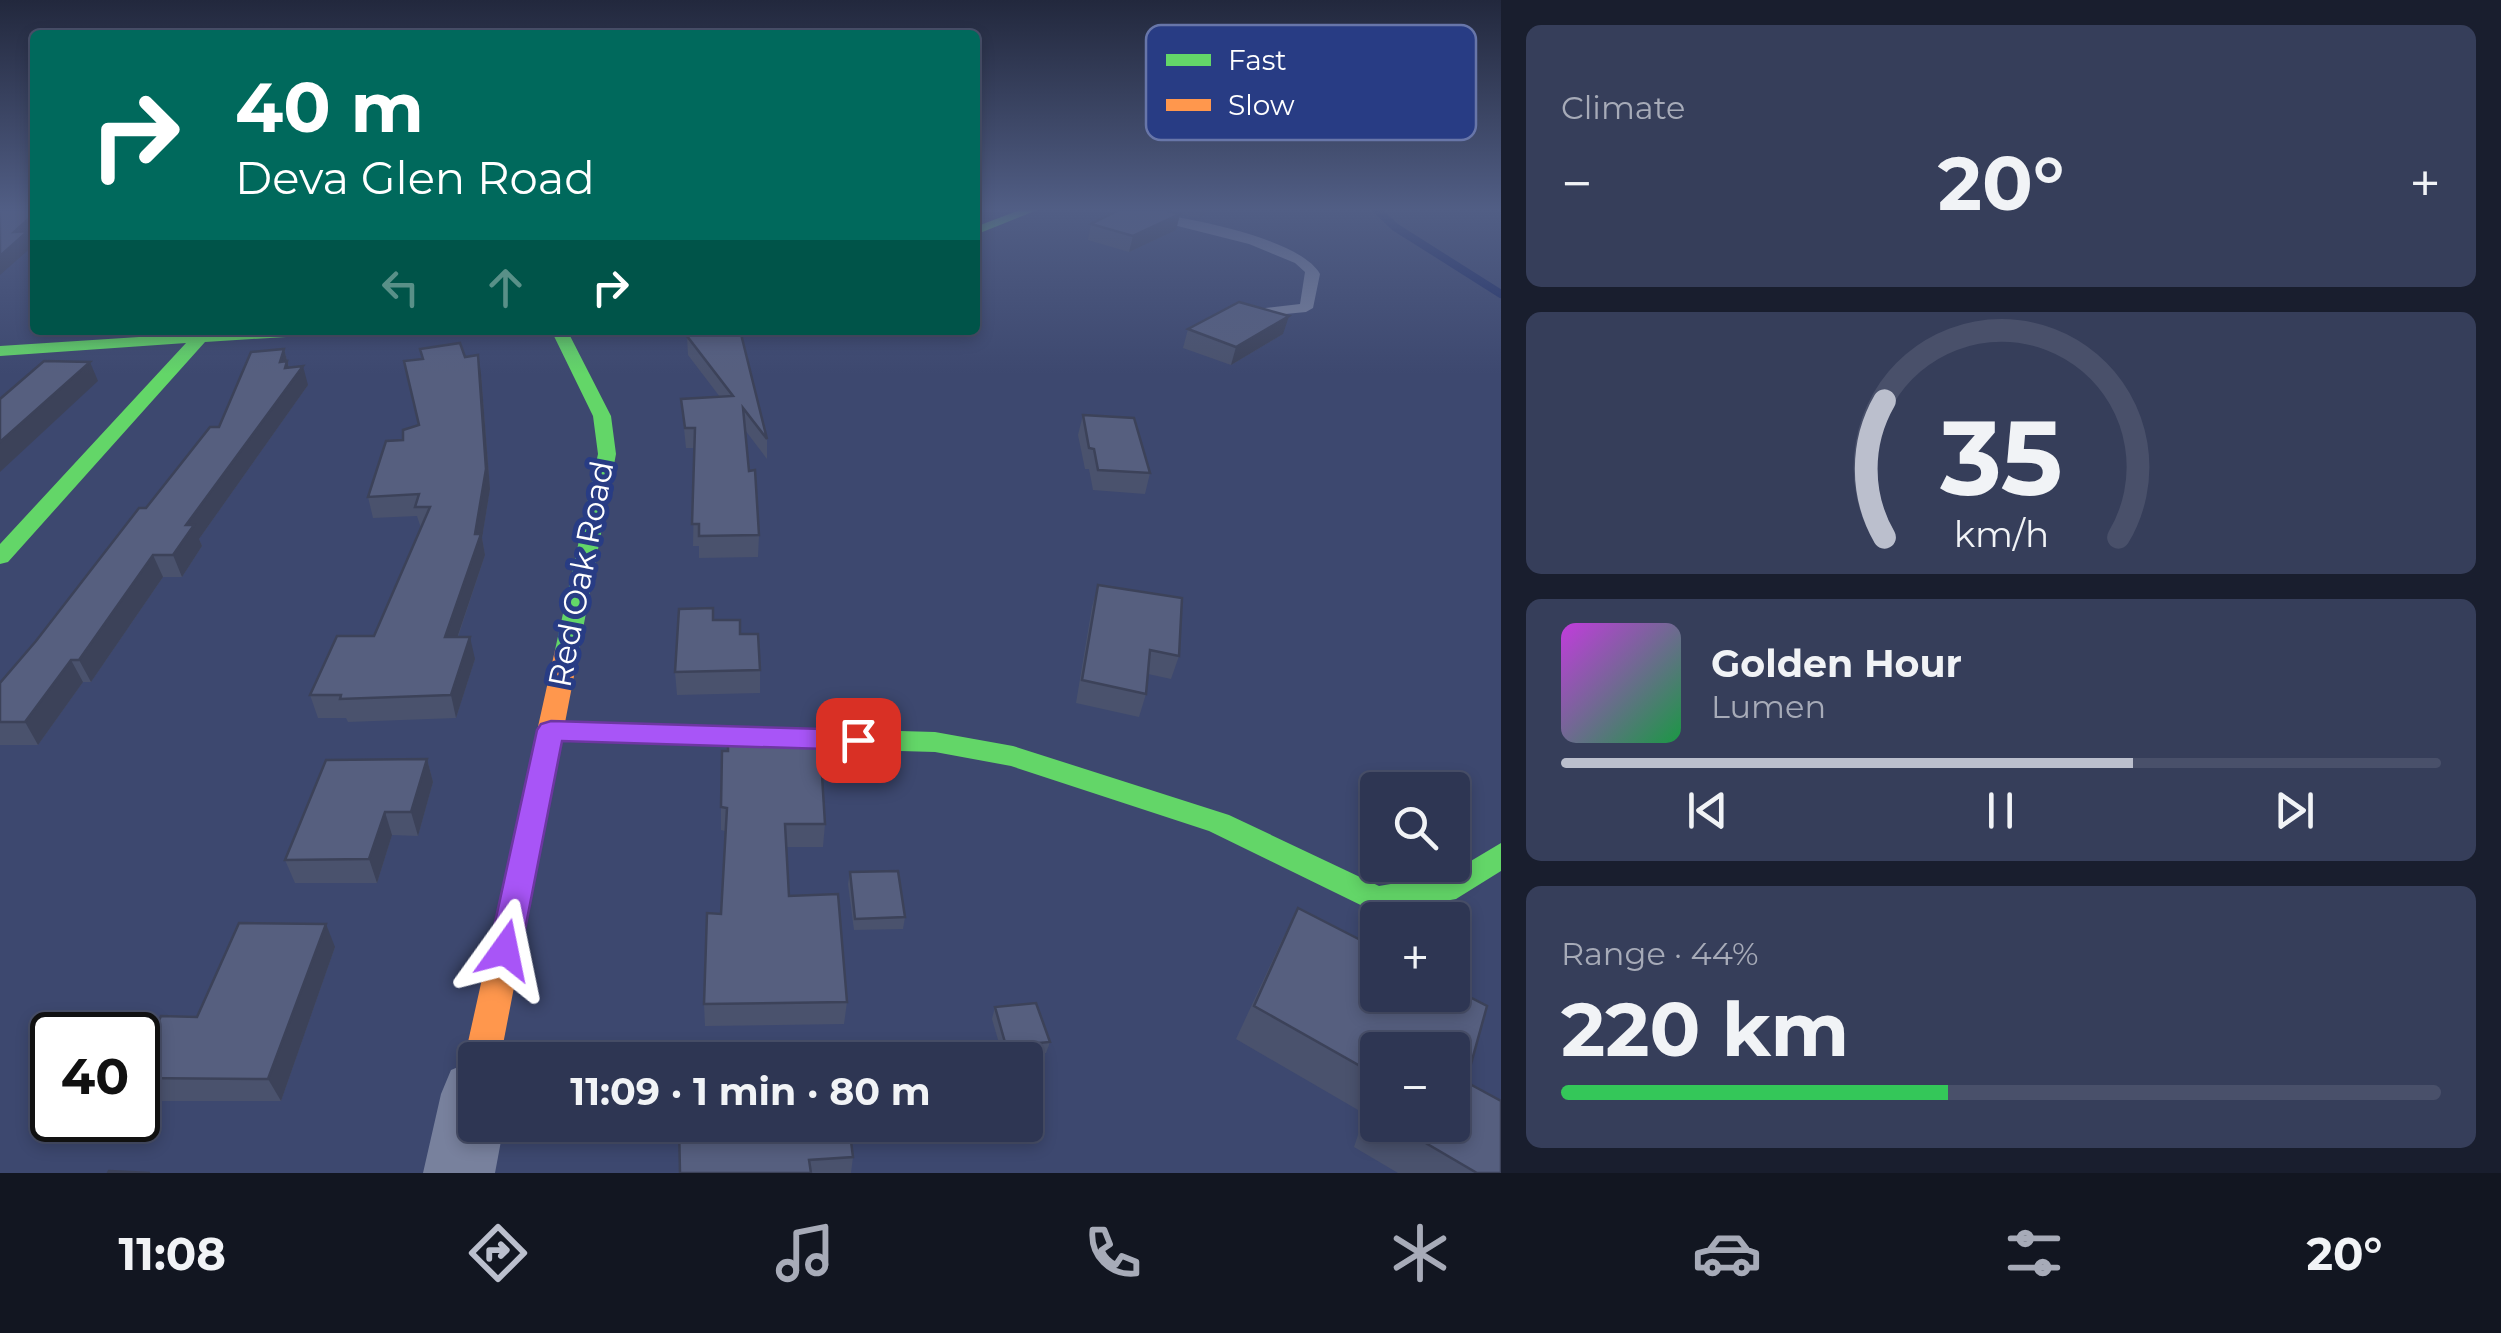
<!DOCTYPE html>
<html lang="en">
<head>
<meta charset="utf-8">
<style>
  :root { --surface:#2e3653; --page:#363e5a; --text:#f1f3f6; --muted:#a7abb8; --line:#49506a; --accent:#bbbfcd }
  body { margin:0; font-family:Montserrat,sans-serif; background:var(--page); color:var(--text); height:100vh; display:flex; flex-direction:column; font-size:38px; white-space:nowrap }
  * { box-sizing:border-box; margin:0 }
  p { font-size:32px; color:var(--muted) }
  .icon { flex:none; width:55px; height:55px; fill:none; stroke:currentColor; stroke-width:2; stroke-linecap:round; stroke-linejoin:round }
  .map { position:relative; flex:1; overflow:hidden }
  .drawer { display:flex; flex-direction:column; gap:25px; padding:25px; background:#191e2e; width:1000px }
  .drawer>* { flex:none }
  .guide { position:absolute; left:30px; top:30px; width:950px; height:305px; border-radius:10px; box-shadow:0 5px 15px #0003,0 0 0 2px var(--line); background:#00695c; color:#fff; overflow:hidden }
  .tools { position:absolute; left:1360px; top:772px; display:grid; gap:20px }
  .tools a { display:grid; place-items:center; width:110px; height:110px; border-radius:10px; background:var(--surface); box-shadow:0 5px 15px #0003,0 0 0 2px var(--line); font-size:50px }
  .speed { position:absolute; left:30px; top:1012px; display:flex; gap:20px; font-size:50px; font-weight:700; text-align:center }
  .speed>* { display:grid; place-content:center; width:130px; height:130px; border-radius:50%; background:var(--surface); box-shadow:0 5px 15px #0003,0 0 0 2px var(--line); line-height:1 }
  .speed .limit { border:5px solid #111; border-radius:15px; background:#fff; color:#111 }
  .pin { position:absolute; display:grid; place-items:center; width:85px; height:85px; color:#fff; margin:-42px; border-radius:20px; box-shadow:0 5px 15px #0006 }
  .me { position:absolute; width:110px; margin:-55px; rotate:12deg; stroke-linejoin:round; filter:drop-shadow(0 0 8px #0008) }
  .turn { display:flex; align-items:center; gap:35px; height:210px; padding:0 40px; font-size:45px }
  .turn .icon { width:130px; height:130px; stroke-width:2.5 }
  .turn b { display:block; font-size:70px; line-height:85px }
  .lanes { display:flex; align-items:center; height:95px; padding:0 40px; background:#0003; justify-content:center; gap:50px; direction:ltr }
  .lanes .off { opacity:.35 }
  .big { font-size:75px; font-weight:700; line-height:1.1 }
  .drawer .card { flex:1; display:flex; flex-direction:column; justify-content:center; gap:15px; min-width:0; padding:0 35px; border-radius:15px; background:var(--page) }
  .drawer .dial { align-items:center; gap:0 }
  .dial svg { height:260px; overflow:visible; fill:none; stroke:var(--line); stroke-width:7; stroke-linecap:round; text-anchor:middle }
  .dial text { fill:var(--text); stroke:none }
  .song { display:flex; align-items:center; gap:30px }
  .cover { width:120px; height:120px; border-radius:15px; background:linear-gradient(135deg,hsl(290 70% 55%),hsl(140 70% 35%)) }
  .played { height:10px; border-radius:5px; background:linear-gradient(90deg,var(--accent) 65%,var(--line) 65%) }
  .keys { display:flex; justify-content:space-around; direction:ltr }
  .heat { display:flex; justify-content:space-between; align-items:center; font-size:55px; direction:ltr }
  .charge { height:15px; border-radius:8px; background:linear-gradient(90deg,#34c759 44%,var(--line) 0) }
  .trip { position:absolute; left:458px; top:1042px; width:585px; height:100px; border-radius:10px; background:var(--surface); box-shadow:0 5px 15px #0003,0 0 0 2px var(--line); font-weight:700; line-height:100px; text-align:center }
  .menu { display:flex; height:160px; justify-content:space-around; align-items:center; background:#121621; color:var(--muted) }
  .menu .icon { width:70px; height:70px }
  .menu .selected { color:var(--accent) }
  .menu b { font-size:45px; color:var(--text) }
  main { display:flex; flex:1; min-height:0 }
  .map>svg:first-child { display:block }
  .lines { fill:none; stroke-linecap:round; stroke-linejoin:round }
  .stream { stroke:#202f66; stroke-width:8 }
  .lane { fill:#78819d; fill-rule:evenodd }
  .street { fill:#78819d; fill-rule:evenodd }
  .fast { fill:#63d668; fill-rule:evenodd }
  .slow { fill:#ff974d; fill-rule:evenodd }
  .wall { fill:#4a526d; fill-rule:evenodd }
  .shaded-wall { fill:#3c4259 }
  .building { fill:#565f7f; stroke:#3c4259; stroke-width:2.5 }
  .route { fill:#a855f7; stroke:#6d37a1; stroke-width:2.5 }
  .labels { text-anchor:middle; stroke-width:10; stroke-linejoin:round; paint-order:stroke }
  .street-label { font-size:32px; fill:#fff; stroke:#283c84 }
  .key { fill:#283c84; stroke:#6876a9; stroke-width:2.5 }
  .key-label { font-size:28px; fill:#fff }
</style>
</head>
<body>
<main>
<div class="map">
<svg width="1501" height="1173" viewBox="0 0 1501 1173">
  <rect width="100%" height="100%" fill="#3d486f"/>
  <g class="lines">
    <path class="stream" d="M1377 210 1395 227 1501 294"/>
    <path class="lane" d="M1114 210C1157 210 1299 235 1320 274L1313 308 1306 312 1242 318V312L1247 310 1300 304 1305 272 1295 263 1249 244Z"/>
    <path class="street" d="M475 1060V1125H504L495 1173H423L441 1094 451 1070Z"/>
    <g class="fast">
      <path d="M1020 210H1037L975 235V227Z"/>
      <path d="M247 330H326L318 335 205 342 8 562 0 564V544L186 343 0 356V346Z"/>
      <path d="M551 330H567L611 416 616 454 579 650 567 658 555 650 598 454 593 416Z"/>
      <path d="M551 721 935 732 1013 746 1229 815 1379 886 1449 874 1501 843V871L1456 899 1377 913 1209 831 1011 766 935 752 551 741 542 738 538 731 542 724Z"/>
    </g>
    <path class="slow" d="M567 642 579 650 500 1060H475V1074L470 1072 464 1060 555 650Z"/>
  </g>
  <g class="wall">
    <path d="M1119 210H1212L1199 218 1180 214 1176 230 1129 252 1088 240 1091 224Z"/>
    <path d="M1188 329 1283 334 1231 365 1183 348Z"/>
    <path d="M687 336 767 439V459L745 430 749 471 759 535 758 557 699 558V546H693L695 448H686L681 399 720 397 688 355Z"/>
    <path d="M284 349 289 367 308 385 199 539 202 546 182 577H163L91 682H83L38 745H0V683L146 508 219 427Z"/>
    <path d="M465 357 481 374 490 489 482 538 485 555 458 637 475 659 456 718 348 722 346 718H318L310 695 374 636 421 528 417 516 373 518 368 497 403 440 419 425Z"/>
    <path d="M1083 415 1150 473 1145 494 1093 490 1089 469H1085L1078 435Z"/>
    <path d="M1098 585 1179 656 1171 679 1148 674 1146 694 1139 717 1076 703 1092 607Z"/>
    <path d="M713 620 740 634 760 670V693L677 695 675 672Z"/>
    <path d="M427 759 433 782 418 836 392 835 377 883H295L285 860Z"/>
    <path d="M721 807 825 824 823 847H786L789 896 847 1002 844 1024 705 1026 704 1004 721 914 725 831 721 830Z"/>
    <path d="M850 872 905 917 903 929 854 930 848 884Z"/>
    <path d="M1298 908 1466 1082 1501 1173H1398L1354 1147 1365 1114 1236 1039 1281 942ZM1378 1050 1452 1125H1378Z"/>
    <path d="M335 947 281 1101H148L138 1086V1067L197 1017Z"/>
    <path d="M995 1007 1050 1042 1046 1053 1003 1057 992 1019Z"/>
    <path d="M679 1125 853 1157 851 1173H680Z"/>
  </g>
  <g class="shaded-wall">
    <path d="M1201 210H1212L1199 218Z"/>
    <path d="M35 213V231L30 235 34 245 0 275V256L14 232Z"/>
    <path d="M1180 214 1176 230 1129 252 1133 236Z"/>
    <path d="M1289 316 1283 334 1231 365 1236 347Z"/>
    <path d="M284 349 292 380 303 366 308 385 199 539 202 546 182 577 173 555 186 525 280 362Z"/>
    <path d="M478 355 481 374 490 489 482 538 485 555 450 659 445 637 475 534Z"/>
    <path d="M90 362 98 381 0 472V442Z"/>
    <path d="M153 555 163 577 91 682 79 660Z"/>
    <path d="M470 637 475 659 456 718 451 695Z"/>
    <path d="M71 660 83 682 38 745 25 722Z"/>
    <path d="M427 759 433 782 418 836 411 812Z"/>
    <path d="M385 812 392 835 377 883 369 859Z"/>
    <path d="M326 924 335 947 281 1101 268 1079Z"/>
  </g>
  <g class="building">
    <path d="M0 210H35V213L14 232 28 231 0 256Z"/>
    <path d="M1119 210H1164L1180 214 1133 236 1091 224Z"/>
    <path d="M1239 302 1289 316 1236 347 1188 329Z"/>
    <path d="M712 330H740L767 439 743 408 749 471 755 470 759 535 699 536V524H692L695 428H685L681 399 733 396 687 336 698 332Z"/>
    <path d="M460 343 465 357 478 355 486 469 475 534H481L445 637H470L451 695 340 699 341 695H310L337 636H374L430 507H415L419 494 368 497 386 441 403 440V430L419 425 404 361 423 359 420 349Z"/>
    <path d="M284 349 280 362 287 361 285 368 303 366 186 525H194L173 555H153L79 660H71L25 722H0V683L36 641 139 508H146L210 427H219L251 352Z"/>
    <path d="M44 361 90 362 0 442V399Z"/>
    <path d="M1083 415 1134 418 1150 473 1098 470 1094 449 1089 448Z"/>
    <path d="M1098 585 1182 598 1179 656 1150 650 1146 694 1082 680Z"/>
    <path d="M713 608V620H740V634H758L760 670 675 672 679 609Z"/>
    <path d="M728 740 820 743 825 824H785L789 896 838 894 847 1002 704 1004 707 913 721 914 727 808 721 807 722 751H728Z"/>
    <path d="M427 759 411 812H385L369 859 285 860 326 760Z"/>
    <path d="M898 871 905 917 855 919 850 872Z"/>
    <path d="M1298 908 1378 949V995H1452V988L1487 1006 1466 1082 1501 1101V1173H1477L1395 1125H1452V1050H1378V1076L1254 1006Z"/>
    <path d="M239 923 326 924 268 1079 138 1078V1067L161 1016 197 1017Z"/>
    <path d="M1036 1003 1050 1042 1006 1046 995 1007Z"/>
    <path d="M679 1125H849L853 1157 809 1160 811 1173H680Z"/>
    <path d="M109 1171 150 1173H108Z"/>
  </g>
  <linearGradient id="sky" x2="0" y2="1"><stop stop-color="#22283d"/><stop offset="0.56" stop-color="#515e85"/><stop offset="1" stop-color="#515e85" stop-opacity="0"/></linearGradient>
  <rect width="1501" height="374" fill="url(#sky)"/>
  <path class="route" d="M551 721 858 730 868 733 872 740 868 747 858 750 562 741 521 950 517 960 505 965 493 960 489 950 537 730 541 724Z"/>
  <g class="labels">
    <g class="street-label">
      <text transform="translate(581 574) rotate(-79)" y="11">Red Oak Road</text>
    </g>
  </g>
  <rect x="1146" y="25" width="330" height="115" rx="15" class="key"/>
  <rect x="1166" y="54" width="45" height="12" fill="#63d668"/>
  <rect x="1166" y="99" width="45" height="12" fill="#ff974d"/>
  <g class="key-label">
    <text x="1228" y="70">Fast</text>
    <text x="1228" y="115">Slow</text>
  </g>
</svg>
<div class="tools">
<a><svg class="icon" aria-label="search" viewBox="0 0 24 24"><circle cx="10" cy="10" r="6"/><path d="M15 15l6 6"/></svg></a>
<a>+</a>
<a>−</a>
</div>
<div class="speed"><div class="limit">40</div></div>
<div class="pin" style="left:858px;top:740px;background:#d93025"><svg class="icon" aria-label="arrive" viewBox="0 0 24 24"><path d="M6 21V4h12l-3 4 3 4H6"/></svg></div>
<svg class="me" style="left:505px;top:950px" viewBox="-20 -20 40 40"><path d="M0-17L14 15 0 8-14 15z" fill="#a855f7" stroke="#fff" stroke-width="4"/></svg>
<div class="trip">11:09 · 1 min · 80 m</div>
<div class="guide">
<div class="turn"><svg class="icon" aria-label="right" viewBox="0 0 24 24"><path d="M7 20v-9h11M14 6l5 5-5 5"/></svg><div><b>40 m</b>Deva Glen Road</div></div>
<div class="lanes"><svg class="icon off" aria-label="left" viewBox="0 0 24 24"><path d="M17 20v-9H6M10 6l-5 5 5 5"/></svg><svg class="icon off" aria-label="ahead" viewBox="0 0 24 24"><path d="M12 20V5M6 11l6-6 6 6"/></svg><svg class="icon" aria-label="right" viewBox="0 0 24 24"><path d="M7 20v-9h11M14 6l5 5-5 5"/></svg></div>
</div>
</div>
<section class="drawer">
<div class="card"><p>Climate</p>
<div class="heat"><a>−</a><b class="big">20°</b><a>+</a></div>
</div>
<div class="card dial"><svg viewBox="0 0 100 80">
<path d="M14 69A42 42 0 1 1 86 69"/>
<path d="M14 69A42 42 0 0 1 14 27" stroke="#bbbfcd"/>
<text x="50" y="56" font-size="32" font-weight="700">35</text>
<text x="50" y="72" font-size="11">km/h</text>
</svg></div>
<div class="card">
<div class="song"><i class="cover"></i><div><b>Golden Hour</b><p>Lumen</p></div></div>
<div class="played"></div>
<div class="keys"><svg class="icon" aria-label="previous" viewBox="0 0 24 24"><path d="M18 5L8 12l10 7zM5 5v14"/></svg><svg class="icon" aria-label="pause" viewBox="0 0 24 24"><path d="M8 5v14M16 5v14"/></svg><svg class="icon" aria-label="next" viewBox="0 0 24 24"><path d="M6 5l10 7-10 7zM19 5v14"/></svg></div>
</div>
<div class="card"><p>Range · 44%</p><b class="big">220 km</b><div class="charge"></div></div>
</section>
</main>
<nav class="menu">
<b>11:08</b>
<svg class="icon selected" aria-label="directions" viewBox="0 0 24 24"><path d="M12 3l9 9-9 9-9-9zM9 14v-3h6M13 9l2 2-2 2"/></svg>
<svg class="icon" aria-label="music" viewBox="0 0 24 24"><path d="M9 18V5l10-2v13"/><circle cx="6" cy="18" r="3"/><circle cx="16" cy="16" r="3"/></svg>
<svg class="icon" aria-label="phone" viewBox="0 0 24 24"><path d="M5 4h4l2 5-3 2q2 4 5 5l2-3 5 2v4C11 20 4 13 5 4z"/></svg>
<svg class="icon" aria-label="climate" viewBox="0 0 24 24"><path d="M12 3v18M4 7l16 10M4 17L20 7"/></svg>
<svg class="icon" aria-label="car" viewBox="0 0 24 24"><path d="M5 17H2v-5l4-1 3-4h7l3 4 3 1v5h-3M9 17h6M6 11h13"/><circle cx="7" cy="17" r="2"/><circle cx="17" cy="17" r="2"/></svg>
<svg class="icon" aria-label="filters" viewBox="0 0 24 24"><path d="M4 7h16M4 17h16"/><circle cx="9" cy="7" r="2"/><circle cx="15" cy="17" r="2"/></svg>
<b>20°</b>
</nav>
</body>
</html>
